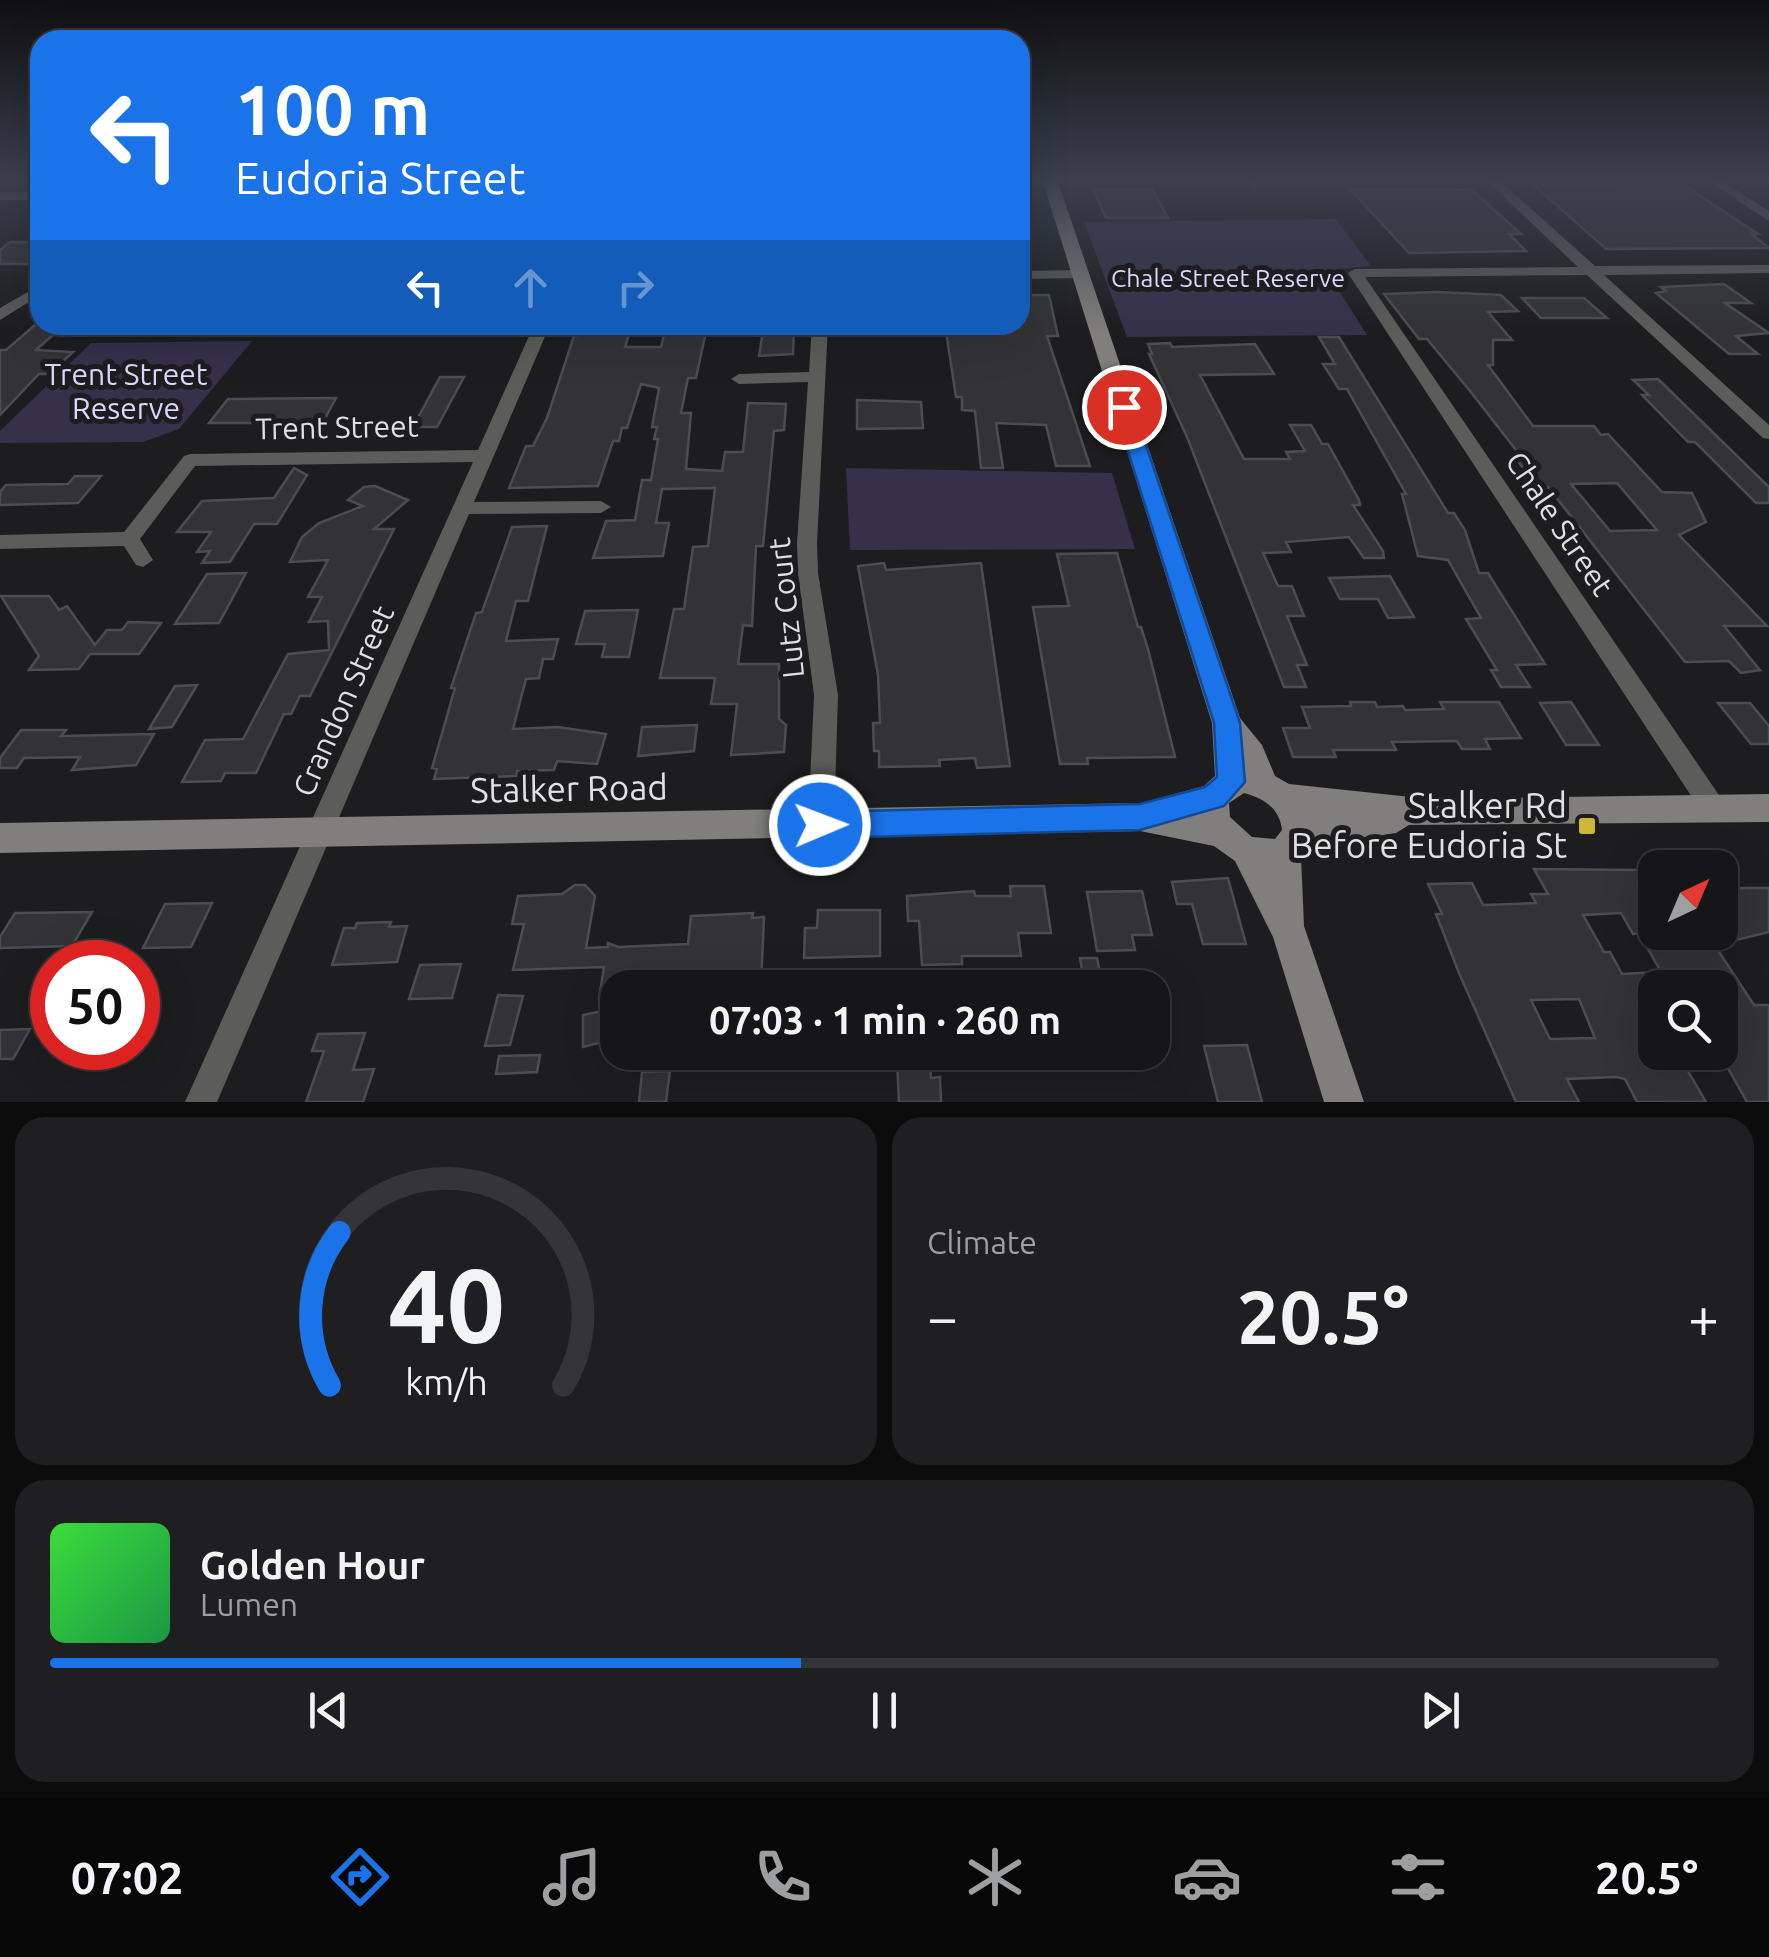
<!DOCTYPE html>
<html lang="en">
<head>
<meta charset="utf-8">
<style>
  :root { --surface:#161517; --page:#1f1e20; --text:#f1f3f6; --muted:#9e9fa1; --line:#353436; --accent:#1a73e8 }
  body { margin:0; font-family:Ubuntu,sans-serif; background:var(--page); color:var(--text); height:100vh; display:flex; flex-direction:column; font-size:38px; white-space:nowrap }
  * { box-sizing:border-box; margin:0 }
  p { font-size:32px; color:var(--muted) }
  .icon { flex:none; width:55px; height:55px; fill:none; stroke:currentColor; stroke-width:2; stroke-linecap:round; stroke-linejoin:round }
  .map { position:relative; height:1102px; overflow:hidden }
  .details { display:flex; flex-direction:column; gap:15px; padding:15px; background:#0c0c0d; flex:1 }
  .details>* { flex:none }
  .banner { position:absolute; left:30px; top:30px; width:1000px; height:305px; border-radius:30px; box-shadow:0 10px 40px #0002,0 0 0 2px var(--line); background:#1a73e8; color:#fff; overflow:hidden }
  .needle { width:65px; rotate:44deg }
  .buttons { position:absolute; left:1638px; top:850px; display:grid; gap:20px }
  .buttons a { display:grid; place-items:center; width:100px; height:100px; border-radius:20px; background:var(--surface); box-shadow:0 10px 40px #0002,0 0 0 2px var(--line); font-size:50px }
  .speed { position:absolute; left:30px; top:940px; display:flex; gap:20px; font-size:50px; font-weight:700; text-align:center }
  .speed>* { display:grid; place-content:center; width:130px; height:130px; border-radius:50%; background:var(--surface); box-shadow:0 10px 40px #0002,0 0 0 2px var(--line); line-height:1 }
  .speed .limit { border:15px solid #d22; background:#fff; color:#111 }
  .pin { position:absolute; display:grid; place-items:center; width:85px; height:85px; color:#fff; margin:-42px; border:5px solid #fff; border-radius:50%; box-shadow:0 2px 10px #0007 }
  .me { position:absolute; width:110px; margin:-55px; rotate:89deg; stroke-linejoin:round; filter:drop-shadow(0 0 8px #0008) }
  .turn { display:flex; align-items:center; gap:35px; height:210px; padding:0 40px; font-size:45px }
  .turn .icon { width:130px; height:130px; stroke-width:2.5 }
  .turn b { display:block; font-size:70px; line-height:85px }
  .lanes { display:flex; align-items:center; height:95px; padding:0 40px; background:#0003; justify-content:center; gap:50px; direction:ltr }
  .lanes .off { opacity:.35 }
  .big { font-size:75px; font-weight:600; line-height:1.1 }
  .details .tile { flex:1; display:flex; flex-direction:column; justify-content:center; gap:15px; min-width:0; padding:0 35px; border-radius:30px; background:var(--page) }
  .details .dial { align-items:center; gap:0 }
  .dial svg { height:260px; overflow:visible; fill:none; stroke:var(--line); stroke-width:7; stroke-linecap:round; text-anchor:middle }
  .dial text { fill:var(--text); stroke:none }
  .song { display:flex; align-items:center; gap:30px }
  .cover { width:120px; height:120px; border-radius:15px; background:linear-gradient(135deg,hsl(120 70% 55%),hsl(140 70% 35%)) }
  .played { height:10px; border-radius:5px; background:linear-gradient(90deg,var(--accent) 45%,var(--line) 45%) }
  .keys { display:flex; justify-content:space-around; direction:ltr }
  .heat { display:flex; justify-content:space-between; align-items:center; font-size:55px; direction:ltr }
  .details .tiles { flex:1; display:grid; gap:15px; grid-template-columns:1fr 1fr }
  .tile:last-child { grid-column:span 2 }
  .trip { position:absolute; left:600px; top:970px; width:570px; height:100px; border-radius:30px; background:var(--surface); box-shadow:0 10px 40px #0002,0 0 0 2px var(--line); font-weight:600; line-height:100px; text-align:center }
  .tab-bar { display:flex; height:160px; justify-content:space-around; align-items:center; background:#090809; color:var(--muted) }
  .tab-bar .icon { width:70px; height:70px }
  .tab-bar .active { color:var(--accent) }
  .tab-bar b { font-size:45px; color:var(--text) }
  .map>svg:first-child { display:block }
  .green { fill:#36304b }
  .building { fill:#333336; stroke:#4d4d50; stroke-width:2.5; fill-rule:evenodd }
  .lines { fill:none; stroke-linecap:round; stroke-linejoin:round }
  .street { fill:#5c5c5a; fill-rule:evenodd }
  .secondary { fill:#807f7d; fill-rule:evenodd }
  .route { fill:#1a73e8; stroke:#114b97; stroke-width:2.5 }
  .poi-dot { fill:#ceb838; stroke:#1d1c1f; stroke-width:4 }
  .labels { text-anchor:middle; stroke-width:10; stroke-linejoin:round; paint-order:stroke }
  .far-park-label { font-size:25px; fill:#dcd6fd; stroke:#1d1c1f }
  .park-label { font-size:30px; fill:#dcd6fd; stroke:#1d1c1f }
  .street-label { font-size:30px; fill:#e1e1e3; stroke:#1d1c1f }
  .near-street-label { font-size:35px; fill:#e1e1e3; stroke:#1d1c1f }
  .near-poi-label { font-size:35px; fill:#e1e1e3; stroke:#1d1c1f; text-anchor:end }
</style>
</head>
<body>
<div class="map">
<svg width="1769" height="1102" viewBox="0 0 1769 1102">
  <rect width="100%" height="100%" fill="#1d1c1f"/>
  <g class="green">
    <path d="M1336 219 1371 266 1338 269 1331 278 1367 335 1127 337 1084 222Z"/>
    <path d="M252 341 179 429 143 442 0 443V431L91 343Z"/>
    <path d="M846 468 1112 473 1135 549 850 550Z"/>
  </g>
  <g class="building">
    <path d="M1609 179H1675L1758 234H1752L1769 248 1606 249 1534 185H1617Z"/>
    <path d="M1093 189H1152L1168 218H1106Z"/>
    <path d="M1350 189 1472 190 1521 234H1509L1526 251 1409 253Z"/>
    <path d="M10 242H40V264H0V250Z"/>
    <path d="M1724 284 1751 303H1725L1769 333 1736 336 1758 354H1729L1656 293 1666 291 1661 287Z"/>
    <path d="M1437 292 1501 295 1518 311 1488 312 1512 340H1493V365H1488L1533 426H1594L1601 435 1608 434 1662 492 1692 493 1706 522 1679 535 1767 626H1724L1760 670 1741 673 1729 661 1685 662 1548 487 1539 488 1516 459H1523L1470 391 1427 339H1419L1384 294ZM1617 483 1657 530 1610 531 1571 484Z"/>
    <path d="M1020 295H1049L1058 336H1047L1090 466H1056L1046 425 996 423 1003 468H981L975 411 962 410V397H956L945 325H1020Z"/>
    <path d="M1522 298H1584L1607 318H1541Z"/>
    <path d="M35 325H64L36 350 73 352 49 374H39L0 415V350H6Z"/>
    <path d="M583 325H632L625 347H661L666 327H707L696 378H688L681 413H691L686 469 722 471 725 452H743L748 403 786 404 784 430 774 431 763 546H756L752 626 743 625 738 664H779V719L786 725 784 752 731 755 737 704H711L715 678H660L674 609H684L693 547 708 546 715 488 662 489 656 523H669L663 556 593 558 606 521 635 520 642 480H651L658 439H654L657 427H652L659 388 641 384 627 428H622L619 441H613L598 486 509 488 526 446H533L547 418 574 336H579Z"/>
    <path d="M764 325H794L793 354 759 356Z"/>
    <path d="M1319 337H1339L1448 513H1454L1465 530 1479 573H1488L1545 664 1516 665 1530 687H1501L1491 670H1497L1466 619 1481 618 1448 560 1418 556 1402 494H1406L1347 389H1339L1323 364H1335Z"/>
    <path d="M1170 343 1172 347 1255 344 1274 374 1200 375 1244 459H1290L1286 452 1305 451 1290 425H1311L1322 444H1328L1359 500 1360 505H1353L1383 551 1384 558H1364L1349 537 1286 542 1291 552 1263 553 1278 586H1292L1304 616H1287L1307 665H1297L1306 687H1284L1187 437 1149 354H1152L1148 344Z"/>
    <path d="M440 377H464L437 427H413Z"/>
    <path d="M1658 379 1769 487V503H1756L1695 442H1688L1642 395H1649L1633 380Z"/>
    <path d="M336 398 322 424 260 427 263 423H209L228 399Z"/>
    <path d="M857 400 921 402 923 428 857 429Z"/>
    <path d="M294 468 307 475 277 524H254L230 562 202 563 210 551 197 552 211 532H177L202 501 274 498Z"/>
    <path d="M75 476H101L78 503 0 505V492L6 485 68 484Z"/>
    <path d="M375 486 408 500 374 529H394L310 696H300L291 714H284L256 773H225L221 781 182 782 205 740 243 739 288 654 329 650 328 621 309 622 322 597H308L328 560 290 562 302 537 319 523 363 506 348 500 364 487Z"/>
    <path d="M547 526 528 601H516L506 641 558 639 553 659H543L539 678 526 679 513 729 558 727 606 734 597 764 557 761 554 770 517 771 516 776 434 779 437 769 432 768 455 688H451L476 613 482 612 512 527Z"/>
    <path d="M1117 553 1138 627H1141L1148 649 1175 757 1087 758 1088 764H1060L1033 607 1069 606 1057 554Z"/>
    <path d="M884 563 886 570 981 563 1010 766 977 768 975 758 939 760 940 766 879 767V751H874L873 723H880L878 675 858 566Z"/>
    <path d="M246 573 219 623 175 624 207 574Z"/>
    <path d="M1390 576 1414 617 1388 618 1378 599H1340L1329 578Z"/>
    <path d="M1 596H49L59 610 67 606 95 645 107 630H122L128 622 161 623 139 654H90L79 669 29 670 39 656Z"/>
    <path d="M638 610 629 657H602L605 644H576L585 611Z"/>
    <path d="M197 685 172 727 149 729 175 686Z"/>
    <path d="M1350 702H1375L1377 707 1403 706 1405 710 1444 709 1440 702H1499L1521 738 1485 739 1490 749H1462L1457 741 1392 742 1396 750H1333L1336 757H1293L1283 728H1310L1302 707 1351 706Z"/>
    <path d="M1571 702 1599 745H1566L1540 703Z"/>
    <path d="M1718 703H1750L1769 726V744H1751Z"/>
    <path d="M697 725 694 751 638 756 642 727Z"/>
    <path d="M21 730H66L61 736 154 734 136 765 72 770 80 757 24 758 17 768H0V758Z"/>
    <path d="M1534 869 1640 870 1655 893V932H1706L1754 1005H1769V1102H1747L1720 1054V988H1670L1639 933 1633 934 1621 913 1583 915 1604 952H1610L1622 974 1655 972V1052H1677L1706 1102H1637L1625 1079 1616 1077 1567 1079 1579 1102H1516L1459 973 1436 914H1442L1428 884 1472 883 1483 905 1536 903 1531 894H1548ZM1579 999 1595 1038 1550 1039 1531 1000Z"/>
    <path d="M1228 878 1246 944H1203L1192 904H1177L1172 882Z"/>
    <path d="M575 885H585L595 896 586 948 608 947V943L618 947 688 944 691 916 753 913 752 918 764 917 761 985 618 988V998H599L604 967 513 970 524 924H512L518 896 562 894Z"/>
    <path d="M1010 886H1044L1051 933H1018L1021 956H962V964L922 965 919 921H908L907 896 974 891 975 896H1011Z"/>
    <path d="M1720 888H1769V932L1720 944Z"/>
    <path d="M1142 891 1152 935H1132L1135 950 1097 951 1087 892Z"/>
    <path d="M212 903 191 947 143 948 165 904Z"/>
    <path d="M818 910H880V956L804 958 805 928H817Z"/>
    <path d="M92 912 72 946 0 948V937L15 913Z"/>
    <path d="M391 922 389 927 407 926 397 962 332 965 344 928H355L357 923Z"/>
    <path d="M1080 958H1097L1103 988H1085Z"/>
    <path d="M461 964 452 998 409 999 420 965Z"/>
    <path d="M498 995 523 996 510 1045 485 1046Z"/>
    <path d="M602 1011V1042L583 1047V1015Z"/>
    <path d="M30 1029 13 1059H0V1030Z"/>
    <path d="M365 1033 353 1070 374 1069 363 1102H306L324 1051H312L318 1034Z"/>
    <path d="M1247 1045 1262 1102H1218L1204 1046Z"/>
    <path d="M540 1055 537 1072 496 1074 499 1056Z"/>
    <path d="M930 1060 931 1078 940 1077 941 1102H899L897 1061Z"/>
    <path d="M670 1071 666 1102H639L642 1072Z"/>
  </g>
  <g class="lines">
    <g class="street">
      <path d="M1246 179H1258L1262 185 1252 188Z"/>
      <path d="M1485 179H1498L1595 266 1769 265V273L1604 275 1769 425V439L1763 438 1587 275 1365 277 1723 801 1727 809 1723 817 1714 820 1705 817 1348 273 1355 269 1578 267Z"/>
      <path d="M1706 179H1719L1769 211V221Z"/>
      <rect x="0" y="192" width="40" height="8"/>
      <path d="M1020 271 1080 270 1087 274 1080 278 1020 279Z"/>
      <path d="M40 285V295L0 320V308Z"/>
      <path d="M534 325H550L474 502 601 501 611 507 601 513 469 514 217 1102H185L473 462 195 466 140 539 153 560 143 567 136 565 124 546 0 549V535L124 532 184 456 190 454 478 450Z"/>
      <path d="M812 325H828L817 543 818 573 838 695 834 825 830 833 821 837 812 833 808 825 814 695 798 573 797 543 808 382 739 384 731 379 739 374 809 372Z"/>
    </g>
    <path class="secondary" d="M1042 179H1057L1240 718 1262 745 1275 776 1289 784 1430 799 1769 794V822L1409 825 1396 833 1308 847 1301 857 1304 926 1364 1102H1324L1273 937 1235 861 1214 846 1140 831 0 853V823L1142 803 1204 786 1215 776 1212 723ZM1244 793C1264 798 1280 809 1282 830L1275 839 1252 837 1230 817 1229 803Z"/>
  </g>
  <linearGradient id="sky" x2="0" y2="1"><stop stop-color="#100f11"/><stop offset="0.54" stop-color="#3a404d"/><stop offset="1" stop-color="#3a404d" stop-opacity="0"/></linearGradient>
  <rect width="1769" height="333" fill="url(#sky)"/>
  <path class="route" d="M1124 401 1133 407 1240 723 1245 782 1224 806 1140 830 820 838 810 834 806 825 810 816 820 812 1140 804 1205 787 1217 777 1214 723 1114 407Z"/>
  <rect class="poi-dot" x="1577" y="816" width="20" height="20" rx="5"/>
  <g class="labels">
    <g class="far-park-label">
      <text x="1228" y="287">Chale Street Reserve</text>
    </g>
    <g class="park-label">
      <text x="126" y="385">Trent Street<tspan x="126" dy="34">Reserve</tspan></text>
    </g>
    <g class="street-label">
      <text transform="translate(337 428) rotate(-1)" y="10">Trent Street</text>
      <text transform="translate(1559 524) rotate(56)" y="10">Chale Street</text>
      <text transform="translate(787 608) rotate(-96)" y="10">Lutz Court</text>
      <text transform="translate(344 701) rotate(-66)" y="10">Crandon Street</text>
    </g>
    <g class="near-street-label">
      <text transform="translate(569 789) rotate(-1)" y="12">Stalker Road</text>
    </g>
    <g class="near-poi-label">
      <text x="1567" y="818">Stalker Rd<tspan x="1567" dy="40">Before Eudoria St</tspan></text>
    </g>
  </g>
</svg>
<div class="buttons">
<a><svg class="needle" viewBox="-14 -14 28 28"><path d="M0-13l5 13h-10z" fill="#e53935"/><path d="M0 13l5-13h-10z" fill="#9e9fa1"/></svg></a>
<a><svg class="icon" aria-label="search" viewBox="0 0 24 24"><circle cx="10" cy="10" r="6"/><path d="M15 15l6 6"/></svg></a>
</div>
<div class="speed"><div class="limit">50</div></div>
<div class="pin" style="left:1124px;top:407px;background:#d93025"><svg class="icon" aria-label="arrive" viewBox="0 0 24 24"><path d="M6 21V4h12l-3 4 3 4H6"/></svg></div>
<svg class="me" style="left:820px;top:825px" viewBox="-20 -20 40 40"><circle r="17" fill="#1a73e8" stroke="#fff" stroke-width="3"/><path d="M0-11L8 9 0 5-8 9z" fill="#fff"/></svg>
<div class="trip">07:03 · 1 min · 260 m</div>
<div class="banner">
<div class="turn"><svg class="icon" aria-label="left" viewBox="0 0 24 24"><path d="M17 20v-9H6M10 6l-5 5 5 5"/></svg><div><b>100 m</b>Eudoria Street</div></div>
<div class="lanes"><svg class="icon" aria-label="left" viewBox="0 0 24 24"><path d="M17 20v-9H6M10 6l-5 5 5 5"/></svg><svg class="icon off" aria-label="ahead" viewBox="0 0 24 24"><path d="M12 20V5M6 11l6-6 6 6"/></svg><svg class="icon off" aria-label="right" viewBox="0 0 24 24"><path d="M7 20v-9h11M14 6l5 5-5 5"/></svg></div>
</div>
</div>
<section class="details">
<div class="tiles">
<div class="tile dial"><svg viewBox="0 0 100 80">
<path d="M14 69A42 42 0 1 1 86 69"/>
<path d="M14 69A42 42 0 0 1 17 22" stroke="#1a73e8"/>
<text x="50" y="56" font-size="32" font-weight="700">40</text>
<text x="50" y="72" font-size="11">km/h</text>
</svg></div>
<div class="tile"><p>Climate</p>
<div class="heat"><a>−</a><b class="big">20.5°</b><a>+</a></div>
</div>
<div class="tile">
<div class="song"><i class="cover"></i><div><b>Golden Hour</b><p>Lumen</p></div></div>
<div class="played"></div>
<div class="keys"><svg class="icon" aria-label="previous" viewBox="0 0 24 24"><path d="M18 5L8 12l10 7zM5 5v14"/></svg><svg class="icon" aria-label="pause" viewBox="0 0 24 24"><path d="M8 5v14M16 5v14"/></svg><svg class="icon" aria-label="next" viewBox="0 0 24 24"><path d="M6 5l10 7-10 7zM19 5v14"/></svg></div>
</div>
</div>
</section>
<nav class="tab-bar">
<b>07:02</b>
<svg class="icon active" aria-label="directions" viewBox="0 0 24 24"><path d="M12 3l9 9-9 9-9-9zM9 14v-3h6M13 9l2 2-2 2"/></svg>
<svg class="icon" aria-label="music" viewBox="0 0 24 24"><path d="M9 18V5l10-2v13"/><circle cx="6" cy="18" r="3"/><circle cx="16" cy="16" r="3"/></svg>
<svg class="icon" aria-label="phone" viewBox="0 0 24 24"><path d="M5 4h4l2 5-3 2q2 4 5 5l2-3 5 2v4C11 20 4 13 5 4z"/></svg>
<svg class="icon" aria-label="climate" viewBox="0 0 24 24"><path d="M12 3v18M4 7l16 10M4 17L20 7"/></svg>
<svg class="icon" aria-label="car" viewBox="0 0 24 24"><path d="M5 17H2v-5l4-1 3-4h7l3 4 3 1v5h-3M9 17h6M6 11h13"/><circle cx="7" cy="17" r="2"/><circle cx="17" cy="17" r="2"/></svg>
<svg class="icon" aria-label="filters" viewBox="0 0 24 24"><path d="M4 7h16M4 17h16"/><circle cx="9" cy="7" r="2"/><circle cx="15" cy="17" r="2"/></svg>
<b>20.5°</b>
</nav>
</body>
</html>
